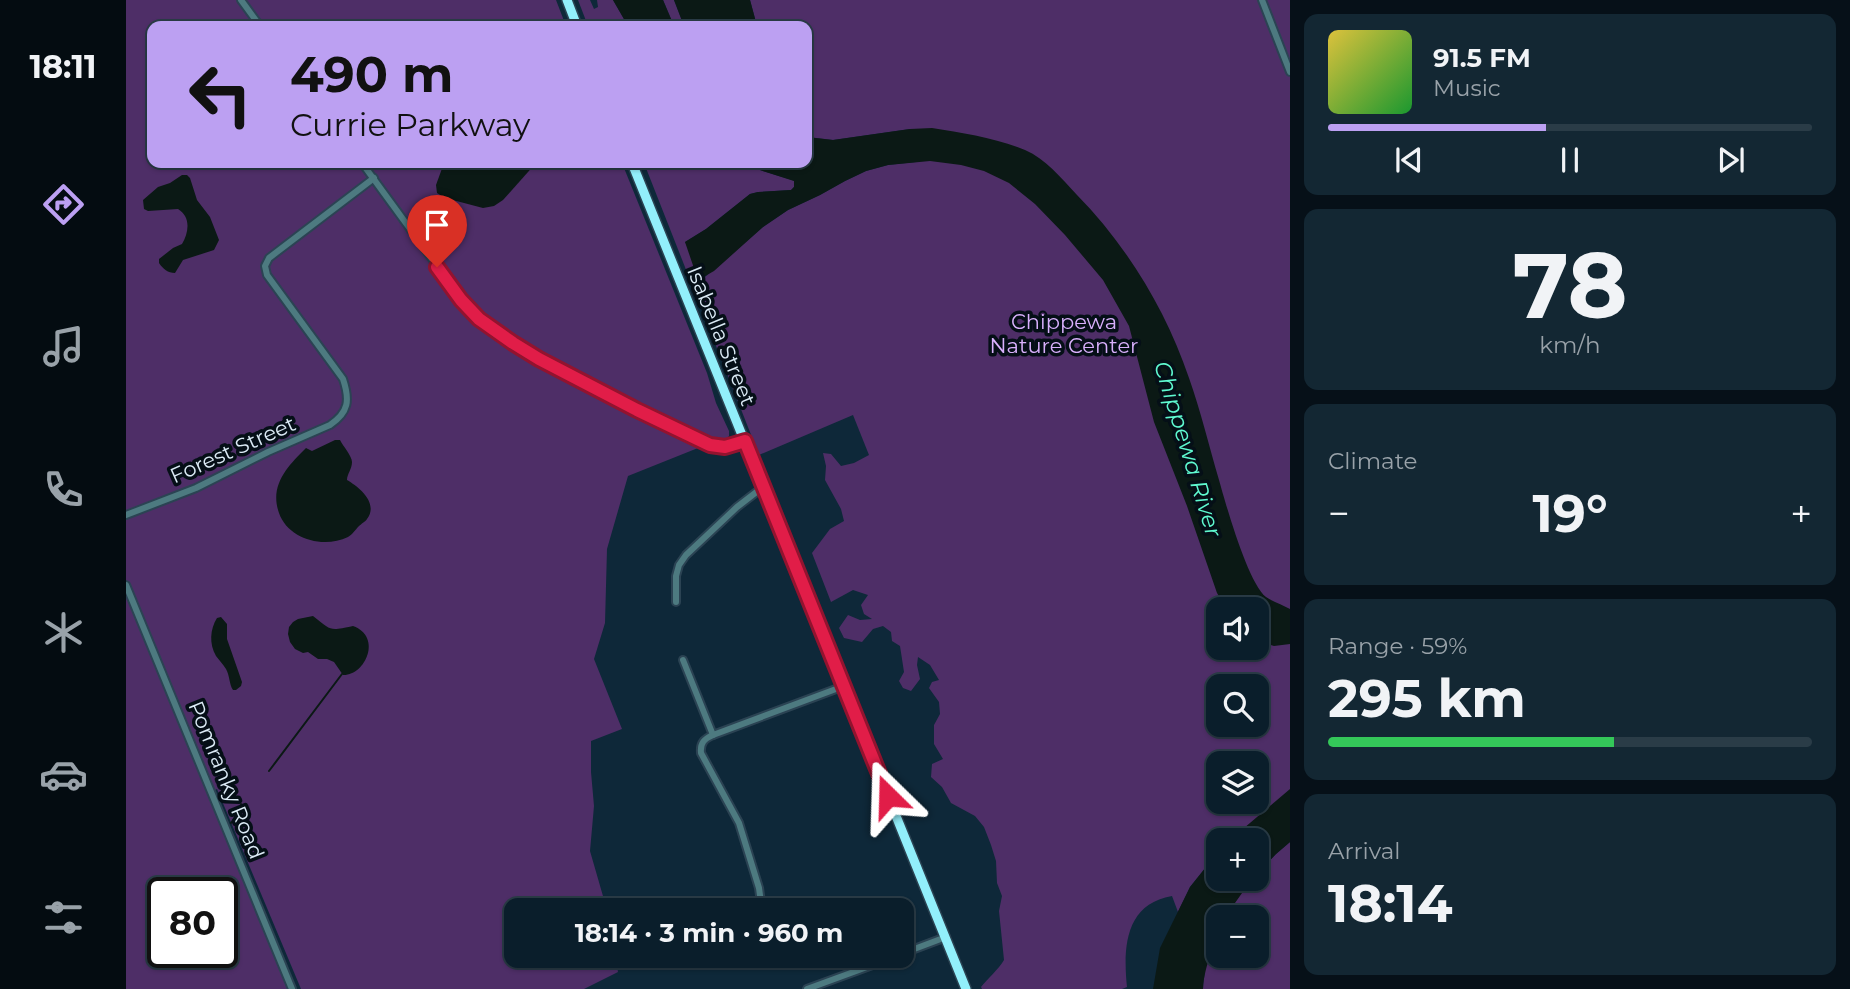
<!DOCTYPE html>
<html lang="en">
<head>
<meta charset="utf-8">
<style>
  :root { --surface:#0a1e2b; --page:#132733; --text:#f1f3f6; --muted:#99a2a9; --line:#2a3c47; --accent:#bca0f2 }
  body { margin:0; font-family:Montserrat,sans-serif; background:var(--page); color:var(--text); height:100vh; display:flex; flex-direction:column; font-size:26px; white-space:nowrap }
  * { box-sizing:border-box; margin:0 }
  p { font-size:23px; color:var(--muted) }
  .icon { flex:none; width:38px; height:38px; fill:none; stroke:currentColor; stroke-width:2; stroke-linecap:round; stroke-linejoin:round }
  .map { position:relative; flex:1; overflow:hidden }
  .panel { display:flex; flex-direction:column; gap:14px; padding:14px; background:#061018; width:560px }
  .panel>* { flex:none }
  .top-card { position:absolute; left:21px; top:21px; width:665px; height:147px; border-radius:14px; box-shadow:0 2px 5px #0004,0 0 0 2px var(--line); background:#bca0f2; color:#111; overflow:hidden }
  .fabs { position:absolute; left:1080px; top:597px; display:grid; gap:14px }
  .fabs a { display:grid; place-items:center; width:63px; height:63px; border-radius:14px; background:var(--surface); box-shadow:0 2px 5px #0004,0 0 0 2px var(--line); font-size:35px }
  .speed { position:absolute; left:21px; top:877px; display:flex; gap:14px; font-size:35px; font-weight:700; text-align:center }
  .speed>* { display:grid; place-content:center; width:91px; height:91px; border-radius:50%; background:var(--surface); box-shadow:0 2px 5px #0004,0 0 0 2px var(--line); line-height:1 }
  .speed .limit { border:4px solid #111; border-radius:10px; background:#fff; color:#111 }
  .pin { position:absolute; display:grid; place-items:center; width:60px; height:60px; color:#fff; margin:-72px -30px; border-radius:50% 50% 50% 0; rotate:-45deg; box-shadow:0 0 7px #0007 }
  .pin .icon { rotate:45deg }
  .me { position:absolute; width:77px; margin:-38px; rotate:338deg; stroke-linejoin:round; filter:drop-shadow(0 0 5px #0008) }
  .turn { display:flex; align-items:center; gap:24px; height:147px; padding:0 28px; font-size:32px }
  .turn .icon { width:91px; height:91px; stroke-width:2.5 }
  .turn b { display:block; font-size:49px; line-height:60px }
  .big { font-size:52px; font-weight:700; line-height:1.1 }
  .panel .widget { flex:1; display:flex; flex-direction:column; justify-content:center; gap:10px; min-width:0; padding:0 24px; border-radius:14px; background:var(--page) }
  .panel .dial { align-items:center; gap:0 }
  .dial b { font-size:91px; line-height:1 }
  .song { display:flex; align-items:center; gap:21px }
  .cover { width:84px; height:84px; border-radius:10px; background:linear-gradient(135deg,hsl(50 70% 55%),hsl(130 70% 35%)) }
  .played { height:7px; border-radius:4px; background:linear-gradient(90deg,var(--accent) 45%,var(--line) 45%) }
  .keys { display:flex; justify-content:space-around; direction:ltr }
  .heat { display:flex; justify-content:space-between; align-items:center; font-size:38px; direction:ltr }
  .charge { height:10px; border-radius:5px; background:linear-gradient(90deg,#34c759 59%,var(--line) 0) }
  .trip { position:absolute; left:378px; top:898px; width:410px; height:70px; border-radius:14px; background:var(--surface); box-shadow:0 2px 5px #0004,0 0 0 2px var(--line); font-weight:700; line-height:70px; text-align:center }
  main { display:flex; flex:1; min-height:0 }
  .tabs { display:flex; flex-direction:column; width:126px; justify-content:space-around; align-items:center; background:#040c11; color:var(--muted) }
  .tabs .icon { width:49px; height:49px }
  .tabs .active { color:var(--accent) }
  .tabs b { font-size:32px; color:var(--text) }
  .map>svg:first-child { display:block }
  .green { fill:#4e2e67; fill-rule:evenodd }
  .water { fill:#0b1915 }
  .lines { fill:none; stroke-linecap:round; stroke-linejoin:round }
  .stream { stroke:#0b1915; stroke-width:2 }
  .minor-casing { stroke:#2b4353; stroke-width:10 }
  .highway-casing { stroke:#2b4353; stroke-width:12 }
  .minor { stroke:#4d7a80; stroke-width:6 }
  .highway { stroke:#92effb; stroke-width:9 }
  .route-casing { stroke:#92132f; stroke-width:18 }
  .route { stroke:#e11d48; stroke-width:12 }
  .labels { text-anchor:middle; stroke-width:7; stroke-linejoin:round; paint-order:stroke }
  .park-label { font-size:21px; fill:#d9b0fd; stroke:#050f17 }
  .street-label { font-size:21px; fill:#dcebf6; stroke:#050f17 }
  .water-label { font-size:23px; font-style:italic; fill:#5ff9d0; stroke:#050f17 }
</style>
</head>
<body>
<main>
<nav class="tabs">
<b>18:11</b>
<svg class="icon active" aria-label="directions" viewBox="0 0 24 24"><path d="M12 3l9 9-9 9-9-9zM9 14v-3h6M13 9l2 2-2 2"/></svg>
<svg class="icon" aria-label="music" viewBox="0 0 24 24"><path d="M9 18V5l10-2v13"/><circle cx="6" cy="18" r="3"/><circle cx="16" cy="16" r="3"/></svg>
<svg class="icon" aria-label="phone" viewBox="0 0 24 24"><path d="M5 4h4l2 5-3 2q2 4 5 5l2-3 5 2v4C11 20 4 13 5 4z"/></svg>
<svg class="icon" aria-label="climate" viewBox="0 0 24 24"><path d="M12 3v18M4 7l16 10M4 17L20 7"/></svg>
<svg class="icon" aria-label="car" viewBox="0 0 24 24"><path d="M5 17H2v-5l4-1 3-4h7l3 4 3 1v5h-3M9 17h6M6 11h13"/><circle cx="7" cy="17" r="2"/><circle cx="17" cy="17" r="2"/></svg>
<svg class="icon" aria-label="filters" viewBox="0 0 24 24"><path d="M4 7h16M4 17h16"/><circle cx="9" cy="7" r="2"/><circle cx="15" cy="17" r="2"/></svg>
</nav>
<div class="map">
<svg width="1164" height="989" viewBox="0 0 1164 989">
  <rect width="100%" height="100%" fill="#0e2839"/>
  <g class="green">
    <path d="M0 0H430L440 26H26V163H496L581 373 590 403 603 431V436L598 442 577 446 502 476 481 549 479 623 468 659 496 729 465 741V772L468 806 464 851 481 910H390V956H489L492 972 458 989H175L91 789 83 793 163 989H0ZM37 892H96V952H37Z"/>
    <path d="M452 0H464L468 9 472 7 471 0H487L502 26H462Z"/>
    <path d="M537 0H548L558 26H548Z"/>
    <path d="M624 0H1164V815L1147 805 1104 840H1092V852L1064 887 1052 912 1046 896C999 904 997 948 1001 987L996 989H856L855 987C862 978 872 970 878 960L873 911 876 896 871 883 870 861 865 845 858 827 849 816 825 803 816 787 805 777 806 764 817 759 808 744V725L814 714 813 702 803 688 806 682 813 680 804 665 792 657 791 665 794 679 785 691 777 688 773 681 778 672 774 646 766 641 765 632 757 626 747 629 736 642 718 638 713 628 722 615 734 620 746 619 738 614 735 605 742 595 727 590 705 602 686 553 704 529 718 521 715 509 699 480 700 466 697 453 705 454 715 466 728 463 743 455 727 415 633 455 518 163H621L634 170 669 181 668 187 665 190 632 192 624 194 580 229 559 242 579 277 637 227 662 210 694 195 719 181 740 171 762 165 790 162 784 129 707 140 681 137V26H631ZM1092 609H1130V648H1092ZM1092 686H1130V724H1092ZM1092 763H1130V802H1092Z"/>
    <path d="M1164 842V989H1077C1078 969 1083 948 1092 930V956H1130V917H1099L1122 883 1126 879 1130 878 1131 874 1150 854Z"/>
  </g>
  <g class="water">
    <path d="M487 0H537L548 26H502Z"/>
    <path d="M548 0H624L631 26H558Z"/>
    <path d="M806 128C837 133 870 138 899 150 920 159 935 178 951 195 1001 246 1040 310 1063 378 1075 412 1083 446 1093 480 1100 505 1122 583 1140 597 1147 602 1157 605 1164 609V644L1148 646 1131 641 1130 609H1101L1091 593 1061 506 1028 422 1003 326 977 280 939 235 909 204 883 183 858 171 835 165 804 161 762 165 740 171 719 181 694 195 662 210 637 227 588 271 572 280 559 242 580 229 624 194 632 192 665 190 668 187V181L634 170 621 163H681V137L707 140 784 129Z"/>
    <path d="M318 163H410L377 200 368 206 357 208 319 198 311 193 310 185Z"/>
    <path d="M56 175H61L64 178 71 200 84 217 93 240 88 250 57 260 49 273C42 273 37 269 33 263V259L47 248 56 244C63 232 65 217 52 209L22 211 18 209 17 200 32 187 44 183Z"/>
    <path d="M209 440H214C217 446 226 456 226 462 226 469 221 474 221 480 233 487 253 503 241 519 241 520 234 525 233 526 229 530 226 535 222 537 197 549 162 539 153 513 143 485 162 466 180 448L186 451Z"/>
    <path d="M187 616C206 631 203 631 227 626 257 637 239 676 217 675L208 662 201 659H192L182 652 177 653 169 649 164 642 162 634 163 627 167 622 172 619Z"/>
    <path d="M95 617 101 624V639L116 682 115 686 110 690H107C103 684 104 676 100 669 97 664 93 660 90 656 83 644 84 629 91 618Z"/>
    <path d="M1164 789V842L1150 854 1131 874 1130 840H1104Z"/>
    <path d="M1092 852V878L1126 879 1099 917H1092C1092 941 1078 964 1077 989H1027L1034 948 1064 887Z"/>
  </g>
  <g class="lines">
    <g class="stream">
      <path d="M103 770V782L105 785"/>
      <path d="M143 771 216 674"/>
      <path d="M105 823 117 807 115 804"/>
    </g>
    <g class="minor-casing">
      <g id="minor">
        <path d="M115 0 134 26"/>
        <path d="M1136 0 1164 72"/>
        <path d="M236 163 336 300 353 319 387 343 511 410 584 445 599 447 619 441"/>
        <path d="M0 515 70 488 142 452 204 425C223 412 224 400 217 379L141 275 139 266 143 258 248 178"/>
        <path d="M0 585 166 989"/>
        <path d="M550 602V576L553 565 560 555 611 507 637 487"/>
        <path d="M557 660 587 735"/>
        <path d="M636 910 633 888 613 823 575 753C574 743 578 739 587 735L718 686"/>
        <path d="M775 954 820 937"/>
        <path d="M681 989 771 956"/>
      </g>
    </g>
    <g class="highway-casing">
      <g id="highway">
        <path d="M441 0 451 26"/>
        <path d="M506 163 840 989"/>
      </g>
    </g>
    <use href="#minor" class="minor"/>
    <use href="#highway" class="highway"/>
  </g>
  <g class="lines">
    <g class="route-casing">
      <path id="route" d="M311 267 335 300 353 319 387 343 413 359 511 410 584 445 599 447 619 441 762 796"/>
    </g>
    <use href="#route" class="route"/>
  </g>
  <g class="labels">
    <g class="park-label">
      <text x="938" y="329">Chippewa<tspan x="938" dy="24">Nature Center</tspan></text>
    </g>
    <g class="street-label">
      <text transform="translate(595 336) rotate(68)" y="7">Isabella Street</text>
      <text transform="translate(107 450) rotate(-24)" y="7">Forest Street</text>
      <text transform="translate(100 780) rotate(68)" y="7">Pomranky Road</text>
    </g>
    <g class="water-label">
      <text transform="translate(1062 449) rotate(73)" y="8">Chippewa River</text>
    </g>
  </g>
</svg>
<div class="fabs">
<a><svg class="icon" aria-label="sound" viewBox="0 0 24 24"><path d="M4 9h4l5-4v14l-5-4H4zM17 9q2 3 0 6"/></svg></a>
<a><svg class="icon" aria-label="search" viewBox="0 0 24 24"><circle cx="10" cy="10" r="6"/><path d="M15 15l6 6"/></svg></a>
<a><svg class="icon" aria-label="layers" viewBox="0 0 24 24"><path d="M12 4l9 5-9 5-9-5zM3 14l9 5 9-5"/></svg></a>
<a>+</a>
<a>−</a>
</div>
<div class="speed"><div class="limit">80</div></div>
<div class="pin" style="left:311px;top:267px;background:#d93025"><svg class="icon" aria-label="arrive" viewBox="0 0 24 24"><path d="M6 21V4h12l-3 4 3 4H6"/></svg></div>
<svg class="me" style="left:762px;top:796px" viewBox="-20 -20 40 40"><path d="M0-17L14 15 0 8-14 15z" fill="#e11d48" stroke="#fff" stroke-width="4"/></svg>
<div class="trip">18:14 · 3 min · 960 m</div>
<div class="top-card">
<div class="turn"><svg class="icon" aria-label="left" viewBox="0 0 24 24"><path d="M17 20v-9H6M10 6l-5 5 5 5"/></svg><div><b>490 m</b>Currie Parkway</div></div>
</div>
</div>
<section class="panel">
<div class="widget">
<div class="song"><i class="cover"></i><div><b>91.5 FM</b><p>Music</p></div></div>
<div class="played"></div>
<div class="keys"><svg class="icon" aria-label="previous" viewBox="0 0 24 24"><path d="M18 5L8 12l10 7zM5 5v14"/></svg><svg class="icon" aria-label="pause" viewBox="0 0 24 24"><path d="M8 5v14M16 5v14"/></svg><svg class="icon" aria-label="next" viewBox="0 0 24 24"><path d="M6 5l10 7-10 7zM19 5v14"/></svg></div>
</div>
<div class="widget dial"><b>78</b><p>km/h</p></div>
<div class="widget"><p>Climate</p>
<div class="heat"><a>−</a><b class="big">19°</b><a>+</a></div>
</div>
<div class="widget"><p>Range · 59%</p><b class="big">295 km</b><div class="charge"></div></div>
<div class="widget"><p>Arrival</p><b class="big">18:14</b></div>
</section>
</main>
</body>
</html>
